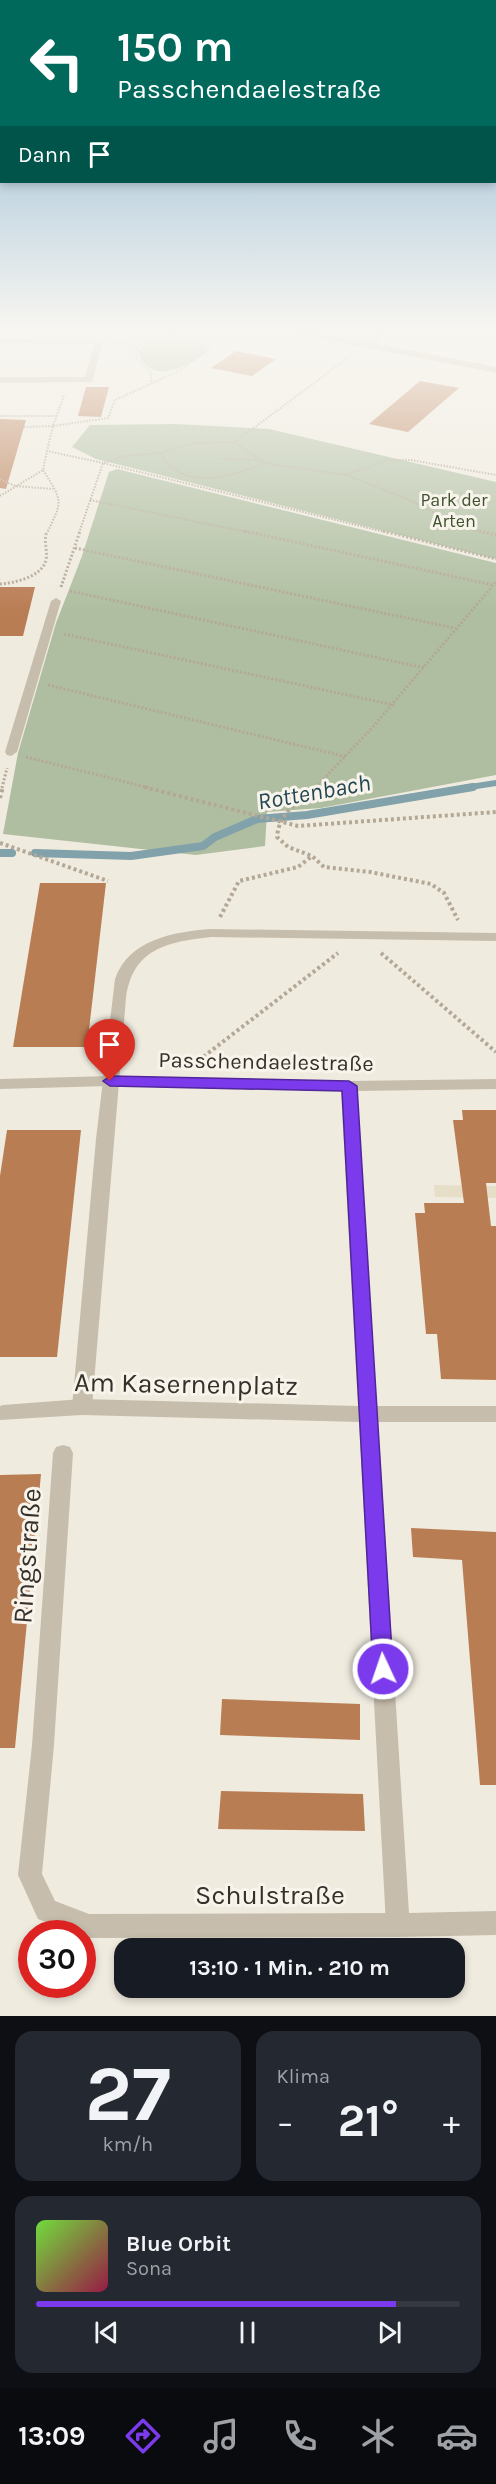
<!DOCTYPE html>
<html lang="de">
<head>
<meta charset="utf-8">
<style>
  :root { --surface:#171b24; --page:#242831; --text:#f1f3f6; --muted:#9ea1a6; --line:#363941; --accent:#7c3aed }
  body { margin:0; font-family:Karla,sans-serif; background:var(--page); color:var(--text); height:100vh; display:flex; flex-direction:column; font-size:22px; white-space:nowrap }
  * { box-sizing:border-box; margin:0 }
  p { font-size:20px; color:var(--muted) }
  .icon { flex:none; width:33px; height:33px; fill:none; stroke:currentColor; stroke-width:2; stroke-linecap:round; stroke-linejoin:round }
  .map { position:relative; height:2016px; overflow:hidden }
  .sheet { display:flex; flex-direction:column; gap:15px; padding:15px; background:#0d0f14; flex:1 }
  .sheet>* { flex:none }
  .guide { position:absolute; left:0px; top:0px; width:496px; height:183px; box-shadow:0 3px 9px #0003; background:#00695c; color:#fff; overflow:hidden }
  .speed { position:absolute; left:18px; top:1920px; display:flex; gap:12px; font-size:30px; font-weight:700; text-align:center }
  .speed>* { display:grid; place-content:center; width:78px; height:78px; border-radius:50%; background:var(--surface); box-shadow:0 3px 9px #0003; line-height:1 }
  .speed .limit { border:9px solid #d22; background:#fff; color:#111 }
  .pin { position:absolute; display:grid; place-items:center; width:51px; height:51px; color:#fff; margin:-62px -26px; border-radius:50% 50% 50% 0; rotate:-45deg; box-shadow:0 0 6px #0007 }
  .pin .icon { rotate:45deg }
  .me { position:absolute; width:66px; margin:-33px; rotate:357deg; stroke-linejoin:round; filter:drop-shadow(0 0 4px #0008) }
  .turn { display:flex; align-items:center; gap:21px; height:126px; padding:0 18px; font-size:27px }
  .turn .icon { width:78px; height:78px; stroke-width:2.5 }
  .turn b { display:block; font-size:42px; line-height:51px }
  .then { display:flex; align-items:center; height:57px; padding:0 18px; background:#0003; gap:12px; font-size:22px }
  .big { font-size:45px; font-weight:700; line-height:1.1 }
  .sheet .card { flex:1; display:flex; flex-direction:column; justify-content:center; gap:9px; min-width:0; padding:0 21px; border-radius:18px; background:var(--page) }
  .sheet .dial { align-items:center; gap:0 }
  .dial b { font-size:78px; line-height:1 }
  .song { display:flex; align-items:center; gap:18px }
  .cover { width:72px; height:72px; border-radius:9px; background:linear-gradient(135deg,hsl(100 70% 55%),hsl(340 70% 35%)) }
  .played { height:6px; border-radius:3px; background:linear-gradient(90deg,var(--accent) 85%,var(--line) 85%) }
  .keys { display:flex; justify-content:space-around; direction:ltr }
  .heat { display:flex; justify-content:space-between; align-items:center; font-size:33px; direction:ltr }
  .sheet .tiles { flex:1; display:grid; gap:15px; grid-template-columns:1fr 1fr }
  .card:last-child { grid-column:span 2 }
  .trip { position:absolute; left:114px; top:1938px; width:351px; height:60px; border-radius:18px; background:var(--surface); box-shadow:0 3px 9px #0003; font-weight:700; line-height:60px; text-align:center }
  .menu { display:flex; height:96px; justify-content:space-around; align-items:center; background:#090b0e; color:var(--muted) }
  .menu .icon { width:42px; height:42px }
  .menu .active { color:var(--accent) }
  .menu b { font-size:27px; color:var(--text) }
  .map>svg:first-child { display:block }
  .green { fill:#afbea0 }
  .plaza { fill:#e6dec7 }
  .lines { fill:none; stroke-linecap:round; stroke-linejoin:round }
  .stream-far1 { stroke:#81a2aa; stroke-width:6 }
  .stream { stroke:#81a2aa; stroke-width:8 }
  .building { fill:#b97d54 }
  .path-far2 { stroke:#b3a796; stroke-width:2; stroke-dasharray:1.5 1.5; stroke-linecap:butt }
  .path-far1 { stroke:#b3a796; stroke-width:3; stroke-dasharray:2 2; stroke-linecap:butt }
  .path { stroke:#b3a796; stroke-width:4; stroke-dasharray:3 3; stroke-linecap:butt }
  .service { fill:#c7bdac; fill-rule:evenodd }
  .minor { fill:#c7bdac; fill-rule:evenodd }
  .route { fill:#7c3aed; stroke:#51269a; stroke-width:1.5 }
  .labels { text-anchor:middle; stroke-width:6; stroke-linejoin:round; paint-order:stroke }
  .far-park-label { font-size:18px; fill:#405230; stroke:#f8f4eb }
  .street-label { font-size:22px; fill:#36302a; stroke:#f8f4eb }
  .water-label { font-size:24px; font-style:italic; fill:#244853; stroke:#f8f4eb }
  .near-street-label { font-size:27px; fill:#36302a; stroke:#f8f4eb }
</style>
</head>
<body>
<div class="map">
<svg width="496" height="2016" viewBox="0 0 496 2016">
  <rect width="100%" height="100%" fill="#f0ebdf"/>
  <g class="green">
    <path d="M177 337 199 342 205 348 206 353C185 366 152 387 138 353 146 338 161 337 177 337Z"/>
    <path d="M176 424 269 429 496 482V559L96 459 72 447 90 425Z"/>
    <path d="M117 469 496 563V775L321 808 267 812 265 846 196 855 3 834 18 753 56 623 82 556 109 472Z"/>
  </g>
  <path class="plaza" d="M434 1185 496 1186V1198L435 1197Z"/>
  <g class="lines">
    <path class="stream-far1" d="M464 788 496 783"/>
    <g class="stream">
      <path d="M0 853H12"/>
      <path d="M35 853 131 856 203 846 215 837 257 819 307 815 473 787"/>
    </g>
  </g>
  <g class="building">
    <path d="M236 351 276 359 252 376 211 368Z"/>
    <path d="M420 381 459 388 408 432 369 424Z"/>
    <path d="M86 387H109L101 417 78 416Z"/>
    <path d="M0 419 26 420 6 489 0 488Z"/>
    <path d="M0 587H35L23 636H0Z"/>
    <path d="M40 883H106L87 1047H13Z"/>
    <path d="M462 1110H496V1183H486L491 1226H496V1380L441 1379 437 1334H426L415 1213H425L424 1203H464L453 1120H463Z"/>
    <path d="M7 1130H81L57 1357H0V1176Z"/>
    <path d="M41 1474 15 1748H0V1475Z"/>
    <path d="M411 1528 496 1532V1785H480L462 1560 413 1557Z"/>
    <path d="M222 1699 360 1704V1740L220 1735Z"/>
    <path d="M221 1791 363 1794 365 1831 218 1829Z"/>
  </g>
  <g class="lines">
    <g class="path-far2">
      <path d="M234 329 261 334"/>
      <path d="M407 337 418 329"/>
      <path d="M114 342 137 347C158 332 190 329 209 349L179 371 115 400 108 418 53 426 47 451 103 463 124 456 161 453 194 443 235 442 349 357"/>
      <path d="M137 347 136 358 150 372 152 383"/>
      <path d="M0 416H55"/>
      <path d="M24 427 53 426 64 395"/>
      <path d="M235 442 260 460 270 464 346 475 388 460H411L496 475"/>
      <path d="M161 453C180 492 233 477 264 463"/>
      <path d="M221 459 259 460"/>
      <path d="M43 470C63 502 63 500 47 533"/>
      <path d="M347 475 409 500 462 526 484 533"/>
      <path d="M0 479 15 486 53 489"/>
      <path d="M0 496 43 470 47 451"/>
      <path d="M90 500 252 533"/>
      <path d="M79 533 103 463 389 533"/>
    </g>
    <g class="path-far1">
      <path d="M244 531 493 585"/>
      <path d="M383 531 496 559"/>
      <path d="M479 531 496 535"/>
      <path d="M75 548 454 628"/>
      <path d="M0 584C14 583 42 577 46 560 48 550 43 542 47 531"/>
      <path d="M61 587 80 531"/>
      <path d="M70 591 425 668"/>
      <path d="M64 634 394 705"/>
      <path d="M48 685 347 757"/>
      <path d="M26 757 150 788"/>
      <path d="M2 788 7 768"/>
      <path d="M315 788 371 729 496 582"/>
    </g>
    <g class="path">
      <path d="M144 787 298 826 496 812"/>
      <path d="M317 787C299 801 279 812 277 837L288 847 312 856 324 867 370 872 431 884 444 893 458 920"/>
      <path d="M0 798 3 787"/>
      <path d="M0 843 108 881"/>
      <path d="M220 917 239 881 298 867 312 856"/>
      <path d="M381 953 496 1052"/>
      <path d="M194 1064 338 953"/>
    </g>
    <g class="service">
      <path d="M0 339 99 340 103 342 92 382 0 383V377H85L94 344 0 343Z"/>
      <path d="M56 598 61 601 17 752 11 756 7 755 5 752 51 601Z"/>
      <path d="M211 929 496 933V941L211 937C168 942 133 948 126 998L92 1407 89 1413 82 1415 75 1413 72 1407 96 1139 115 979C129 939 174 932 211 929Z"/>
      <path d="M63 1445 70 1447 73 1453 54 1745 42 1874 55 1901 89 1914 398 1913 407 1916 410 1925 407 1934 398 1937 89 1938 82 1934H77L38 1919 18 1875 32 1745 53 1453 56 1447Z"/>
    </g>
    <g class="minor">
      <path d="M272 329C301 327 329 338 358 339 372 340 380 329 394 329L374 343 496 367V373Z"/>
      <path d="M110 1076 349 1081 496 1079V1089L357 1091 377 1406H496V1422H378L409 1913 496 1911V1935L398 1937 389 1934 386 1925 359 1422 82 1415 0 1420V1406L3 1405 82 1399 358 1406 341 1091 110 1086 0 1089V1079Z"/>
    </g>
  </g>
  <linearGradient id="sky" x2="0" y2="1"><stop stop-color="#7fadcf"/><stop offset="0.54" stop-color="#f8f6f1"/><stop offset="1" stop-color="#f8f6f1" stop-opacity="0"/></linearGradient>
  <rect width="496" height="611" fill="url(#sky)"/>
  <path class="route" d="M110 1076 349 1081 357 1086 393 1669 390 1676 383 1679 376 1676 373 1669 342 1091 110 1086 103 1081Z"/>
  <g class="labels">
    <g class="far-park-label">
      <text x="454" y="506">Park der<tspan x="454" dy="21">Arten</tspan></text>
    </g>
    <g class="street-label">
      <text transform="translate(266 1061) rotate(1)" y="8">Passchendaelestraße</text>
    </g>
    <g class="water-label">
      <text transform="translate(314 792) rotate(-10)" y="8">Rottenbach</text>
    </g>
    <g class="near-street-label">
      <text transform="translate(186 1384) rotate(1)" y="9">Am Kasernenplatz</text>
      <text transform="translate(27 1556) rotate(-86)" y="9">Ringstraße</text>
      <text x="270" y="1904">Schulstraße</text>
    </g>
  </g>
</svg>
<div class="speed"><div class="limit">30</div></div>
<div class="pin" style="left:110px;top:1081px;background:#d93025"><svg class="icon" aria-label="arrive" viewBox="0 0 24 24"><path d="M6 21V4h12l-3 4 3 4H6"/></svg></div>
<svg class="me" style="left:383px;top:1669px" viewBox="-20 -20 40 40"><circle r="17" fill="#7c3aed" stroke="#fff" stroke-width="3"/><path d="M0-11L8 9 0 5-8 9z" fill="#fff"/></svg>
<div class="trip">13:10 · 1 Min. · 210 m</div>
<div class="guide">
<div class="turn"><svg class="icon" aria-label="left" viewBox="0 0 24 24"><path d="M17 20v-9H6M10 6l-5 5 5 5"/></svg><div><b>150 m</b>Passchendaelestraße</div></div>
<div class="then">Dann<svg class="icon" aria-label="arrive" viewBox="0 0 24 24"><path d="M6 21V4h12l-3 4 3 4H6"/></svg></div>
</div>
</div>
<section class="sheet">
<div class="tiles">
<div class="card dial"><b>27</b><p>km/h</p></div>
<div class="card"><p>Klima</p>
<div class="heat"><a>−</a><b class="big">21°</b><a>+</a></div>
</div>
<div class="card">
<div class="song"><i class="cover"></i><div><b>Blue Orbit</b><p>Sona</p></div></div>
<div class="played"></div>
<div class="keys"><svg class="icon" aria-label="previous" viewBox="0 0 24 24"><path d="M18 5L8 12l10 7zM5 5v14"/></svg><svg class="icon" aria-label="pause" viewBox="0 0 24 24"><path d="M8 5v14M16 5v14"/></svg><svg class="icon" aria-label="next" viewBox="0 0 24 24"><path d="M6 5l10 7-10 7zM19 5v14"/></svg></div>
</div>
</div>
</section>
<nav class="menu">
<b>13:09</b>
<svg class="icon active" aria-label="directions" viewBox="0 0 24 24"><path d="M12 3l9 9-9 9-9-9zM9 14v-3h6M13 9l2 2-2 2"/></svg>
<svg class="icon" aria-label="music" viewBox="0 0 24 24"><path d="M9 18V5l10-2v13"/><circle cx="6" cy="18" r="3"/><circle cx="16" cy="16" r="3"/></svg>
<svg class="icon" aria-label="phone" viewBox="0 0 24 24"><path d="M5 4h4l2 5-3 2q2 4 5 5l2-3 5 2v4C11 20 4 13 5 4z"/></svg>
<svg class="icon" aria-label="climate" viewBox="0 0 24 24"><path d="M12 3v18M4 7l16 10M4 17L20 7"/></svg>
<svg class="icon" aria-label="car" viewBox="0 0 24 24"><path d="M5 17H2v-5l4-1 3-4h7l3 4 3 1v5h-3M9 17h6M6 11h13"/><circle cx="7" cy="17" r="2"/><circle cx="17" cy="17" r="2"/></svg>
</nav>
</body>
</html>
